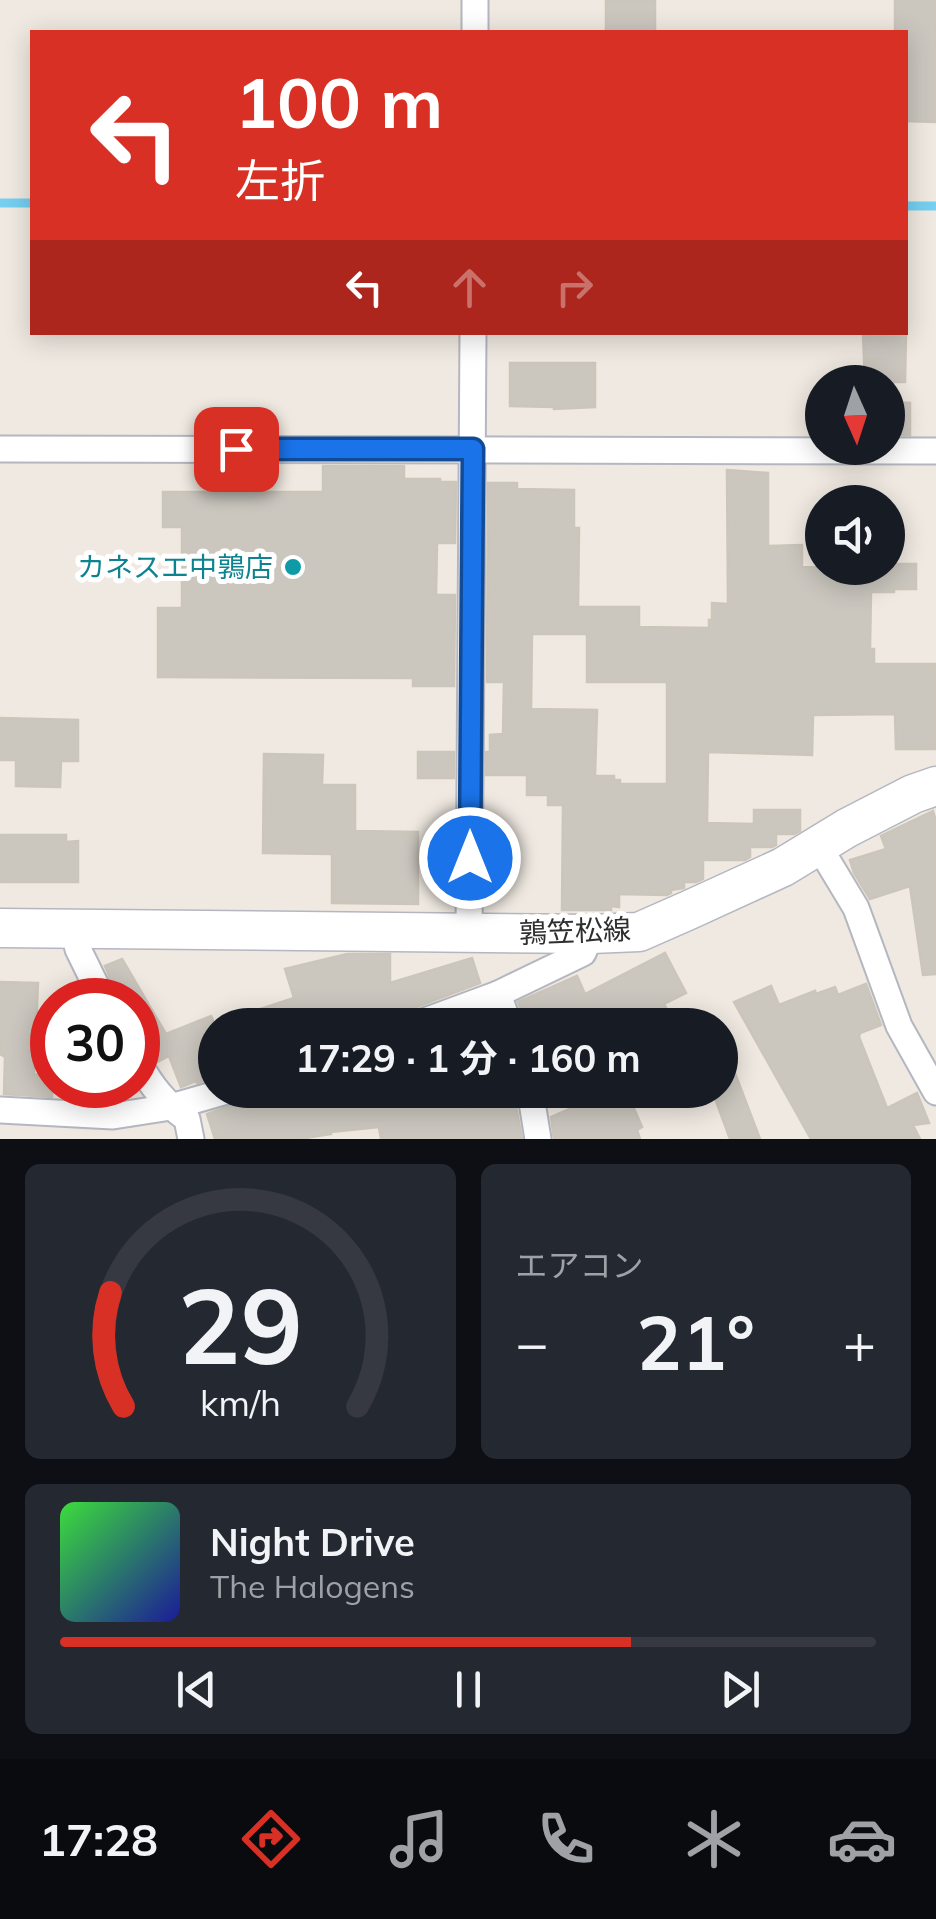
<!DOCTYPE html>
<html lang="ja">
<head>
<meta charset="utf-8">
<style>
  :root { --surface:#171b24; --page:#242831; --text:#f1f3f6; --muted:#9ea1a6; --line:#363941; --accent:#d93025 }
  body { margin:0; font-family:Mulish,"Noto Sans JP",sans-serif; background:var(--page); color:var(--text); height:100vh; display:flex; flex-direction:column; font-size:38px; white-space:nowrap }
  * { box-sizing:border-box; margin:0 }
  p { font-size:32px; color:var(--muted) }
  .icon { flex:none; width:55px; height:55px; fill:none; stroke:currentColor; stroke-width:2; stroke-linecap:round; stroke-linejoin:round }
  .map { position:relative; height:1139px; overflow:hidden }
  .side { display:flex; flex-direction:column; gap:25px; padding:25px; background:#0d0f14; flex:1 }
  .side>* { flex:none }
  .guide { position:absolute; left:30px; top:30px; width:878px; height:305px; border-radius:0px; box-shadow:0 5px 25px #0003; background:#d93025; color:#fff; overflow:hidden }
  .needle { width:65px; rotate:177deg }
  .controls { position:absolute; left:805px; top:365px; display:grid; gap:20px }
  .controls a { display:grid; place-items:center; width:100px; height:100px; border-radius:50%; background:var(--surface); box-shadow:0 5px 25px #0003; font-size:50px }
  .speed { position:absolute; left:30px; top:978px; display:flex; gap:20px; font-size:50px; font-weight:700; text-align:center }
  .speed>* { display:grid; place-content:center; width:130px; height:130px; border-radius:50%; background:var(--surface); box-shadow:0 5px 25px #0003; line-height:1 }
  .speed .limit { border:15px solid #d22; background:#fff; color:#111 }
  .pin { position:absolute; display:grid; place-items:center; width:85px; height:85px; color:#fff; margin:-42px; border-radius:20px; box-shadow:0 5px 15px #0006 }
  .me { position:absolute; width:110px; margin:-55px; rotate:0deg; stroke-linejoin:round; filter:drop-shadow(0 0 8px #0008) }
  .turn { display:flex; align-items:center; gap:35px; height:210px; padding:0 40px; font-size:45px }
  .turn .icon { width:130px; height:130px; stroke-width:2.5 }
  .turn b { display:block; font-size:70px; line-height:85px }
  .lanes { display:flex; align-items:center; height:95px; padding:0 40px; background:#0003; justify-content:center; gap:50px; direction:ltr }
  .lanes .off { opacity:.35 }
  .big { font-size:75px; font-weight:700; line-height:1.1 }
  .side .widget { flex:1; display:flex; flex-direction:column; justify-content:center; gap:15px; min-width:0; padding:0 35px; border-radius:15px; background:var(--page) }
  .side .dial { align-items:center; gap:0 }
  .dial svg { height:260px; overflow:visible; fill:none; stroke:var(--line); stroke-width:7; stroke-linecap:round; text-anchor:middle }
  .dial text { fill:var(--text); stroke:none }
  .song { display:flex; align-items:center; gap:30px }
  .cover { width:120px; height:120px; border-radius:15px; background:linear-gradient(135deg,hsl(120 70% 55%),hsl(240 70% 35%)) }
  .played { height:10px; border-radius:5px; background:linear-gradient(90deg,var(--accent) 70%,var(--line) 70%) }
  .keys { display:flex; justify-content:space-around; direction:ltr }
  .heat { display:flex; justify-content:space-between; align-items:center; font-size:55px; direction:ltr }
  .side .tiles { flex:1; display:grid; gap:25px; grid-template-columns:1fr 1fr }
  .widget:last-child { grid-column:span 2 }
  .trip { position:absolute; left:198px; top:1008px; width:540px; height:100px; border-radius:50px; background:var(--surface); box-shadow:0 5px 25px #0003; font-weight:700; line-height:100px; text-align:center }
  .menu { display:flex; height:160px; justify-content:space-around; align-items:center; background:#090b0e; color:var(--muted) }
  .menu .icon { width:70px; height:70px }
  .menu .selected { color:var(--accent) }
  .menu b { font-size:45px; color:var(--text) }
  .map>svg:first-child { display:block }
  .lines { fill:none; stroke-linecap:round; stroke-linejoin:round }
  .stream { stroke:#75cff0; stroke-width:9 }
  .building { fill:#cbc7bf; stroke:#cbc5ba; stroke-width:2.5; fill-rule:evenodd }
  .minor-casing { stroke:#b4b7c1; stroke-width:29 }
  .secondary-casing { stroke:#b4b7c1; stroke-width:41 }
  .minor { stroke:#fff; stroke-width:25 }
  .secondary { stroke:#fff; stroke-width:38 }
  .route-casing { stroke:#114b97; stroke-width:25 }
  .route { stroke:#1a73e8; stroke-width:18 }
  .culture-dot { fill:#0f9aa8; stroke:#fff; stroke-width:4 }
  .labels { text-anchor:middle; stroke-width:10; stroke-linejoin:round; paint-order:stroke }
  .culture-label { font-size:28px; fill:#0d838f; stroke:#fff; text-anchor:end }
  .street-label { font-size:28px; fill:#2e2e2e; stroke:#fff }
</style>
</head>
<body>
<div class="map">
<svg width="936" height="1139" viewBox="0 0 936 1139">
  <rect width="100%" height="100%" fill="#efe9e1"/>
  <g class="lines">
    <g class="stream">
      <path d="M0 203H32"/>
      <path d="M905 206H936"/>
    </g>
  </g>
  <g class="building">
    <path d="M606 0 655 1V32H606Z"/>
    <path d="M895 0H936V122L905 121V32H895Z"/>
    <path d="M870 332H906L905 382H865L863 335H870Z"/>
    <path d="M510 363H595V407L554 409V407L510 406Z"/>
    <path d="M888 402 910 403V435H888Z"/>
    <path d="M323 466H404V479H440V482H456L455 543H437L436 595H455L454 686H413V678L158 677V608H182V527H163V492H323Z"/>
    <path d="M727 470 768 473V546L802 545V567L888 568V564H916V589H894V592H871L870 649H874V664H936V749H896L895 714 813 715 812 755 708 752 707 823 754 824V810H800V831L794 834H776V845L772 847H750V857L745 860H703V879L696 882H684V888L671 890V893L667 895 619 894V907L611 906V910H562L563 805H548V795H527V775H486V752H490V735L503 734 504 682H487L488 483H517V489L574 490V528H579L578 607H639V627L709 628V620H712V603L728 604ZM532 634H587V682H667V784H620V780H614V776H595L597 710 531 709Z"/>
    <path d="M0 718 78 720V761H61L60 787 16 786V760H0Z"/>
    <rect x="418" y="752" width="36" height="26"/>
    <path d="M264 754 323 755 322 785H355V831L418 832V904L332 903V854L263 853Z"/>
    <path d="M933 811 936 822V974L923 975 910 886 870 899 854 873 850 860 886 849 881 836Z"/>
    <path d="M0 835H66V842L78 841V882H0Z"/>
    <path d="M665 953 686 993 664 1004 671 1017 656 1025H526L518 1002 577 976 585 994Z"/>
    <path d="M347 954H390V983L472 958 480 983 408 1010 400 1017 378 1025H226V1020L294 998 285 969Z"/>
    <path d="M122 959 166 1034 211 1016 215 1025V1077L197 1083 196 1081 181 1087 169 1056 157 1062 152 1052 141 1045 138 1039V1000H119L105 966Z"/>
    <path d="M0 982 38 983 34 1075 52 1073V1097L4 1094 5 1057 0 1054Z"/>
    <path d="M866 984 881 1025 860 1033 859 1037 887 1108 917 1093 929 1123 913 1125 920 1139H811L734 1002 771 986 779 1005 815 991 816 994 835 987 838 995Z"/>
    <path d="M720 1039H722L760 1139H730L712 1090H720Z"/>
    <path d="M272 1090H448L450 1105 467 1102 468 1108 515 1101 522 1139H381L379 1127 331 1132V1134L299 1139H215L207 1114 241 1102 273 1098Z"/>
    <path d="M613 1090H626L642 1127 637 1130 640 1139H554L551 1117Z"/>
  </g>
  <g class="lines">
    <g class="minor-casing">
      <g id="minor">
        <path d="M475 32V0"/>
        <path d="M0 449 936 451"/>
        <path d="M818 845 856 908 899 1026 936 1092"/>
        <path d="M73 929 78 949 103 1000"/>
        <path d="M469 933 473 332"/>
        <path d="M498 994 509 1025"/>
        <path d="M414 1025 498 994 583 953 591 934"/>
        <path d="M138 1061C151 1086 165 1103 187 1119L191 1139"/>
        <path d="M530 1090 538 1139"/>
        <path d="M0 1110 113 1116 171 1107 230 1090"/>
      </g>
    </g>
    <g class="secondary-casing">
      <path id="secondary" d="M0 928 591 934 639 932 689 910 783 867 847 828 913 794 936 786"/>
    </g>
    <use href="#minor" class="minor"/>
    <use href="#secondary" class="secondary"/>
  </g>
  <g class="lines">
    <g class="route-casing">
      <path id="route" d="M236 449H473L470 858"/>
    </g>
    <use href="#route" class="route"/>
  </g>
  <circle class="culture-dot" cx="293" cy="567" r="10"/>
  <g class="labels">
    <g class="culture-label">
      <text x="273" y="577">カネスエ中鶉店</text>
    </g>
    <g class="street-label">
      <text transform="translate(575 931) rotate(-2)" y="10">鶉笠松線</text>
    </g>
  </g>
</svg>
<div class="controls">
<a><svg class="needle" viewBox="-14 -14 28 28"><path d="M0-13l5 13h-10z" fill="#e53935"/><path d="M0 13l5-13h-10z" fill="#9ea1a6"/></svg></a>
<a><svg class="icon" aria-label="sound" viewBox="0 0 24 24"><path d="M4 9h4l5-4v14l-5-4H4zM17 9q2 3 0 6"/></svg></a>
</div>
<div class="speed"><div class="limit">30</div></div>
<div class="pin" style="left:236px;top:449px;background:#d93025"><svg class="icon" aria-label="arrive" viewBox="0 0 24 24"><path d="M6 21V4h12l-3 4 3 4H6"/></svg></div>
<svg class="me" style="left:470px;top:858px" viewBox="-20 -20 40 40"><circle r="17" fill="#1a73e8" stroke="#fff" stroke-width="3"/><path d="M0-11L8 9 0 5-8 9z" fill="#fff"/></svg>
<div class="trip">17:29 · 1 分 · 160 m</div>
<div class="guide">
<div class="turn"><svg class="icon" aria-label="left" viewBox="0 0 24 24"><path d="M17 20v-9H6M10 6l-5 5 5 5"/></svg><div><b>100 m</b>左折</div></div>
<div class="lanes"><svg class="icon" aria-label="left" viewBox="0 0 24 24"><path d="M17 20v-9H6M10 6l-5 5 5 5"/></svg><svg class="icon off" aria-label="ahead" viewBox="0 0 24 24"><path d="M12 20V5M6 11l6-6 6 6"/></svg><svg class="icon off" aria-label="right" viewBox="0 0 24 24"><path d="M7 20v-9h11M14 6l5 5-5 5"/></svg></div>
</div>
</div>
<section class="side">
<div class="tiles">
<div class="widget dial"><svg viewBox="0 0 100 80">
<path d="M14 69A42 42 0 1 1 86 69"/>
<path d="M14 69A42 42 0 0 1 10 34" stroke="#d93025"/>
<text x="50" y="56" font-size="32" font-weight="700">29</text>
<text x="50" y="72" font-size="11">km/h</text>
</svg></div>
<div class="widget"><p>エアコン</p>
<div class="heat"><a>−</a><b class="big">21°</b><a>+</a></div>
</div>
<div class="widget">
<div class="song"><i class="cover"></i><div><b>Night Drive</b><p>The Halogens</p></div></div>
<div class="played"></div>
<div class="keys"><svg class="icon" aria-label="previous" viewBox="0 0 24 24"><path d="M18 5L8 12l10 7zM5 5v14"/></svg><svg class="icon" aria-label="pause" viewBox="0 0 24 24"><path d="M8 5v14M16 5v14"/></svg><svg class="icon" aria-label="next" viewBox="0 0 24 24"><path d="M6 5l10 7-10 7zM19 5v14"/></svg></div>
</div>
</div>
</section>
<nav class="menu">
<b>17:28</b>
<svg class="icon selected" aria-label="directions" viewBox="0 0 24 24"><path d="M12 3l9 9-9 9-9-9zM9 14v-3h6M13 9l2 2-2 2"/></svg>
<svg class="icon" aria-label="music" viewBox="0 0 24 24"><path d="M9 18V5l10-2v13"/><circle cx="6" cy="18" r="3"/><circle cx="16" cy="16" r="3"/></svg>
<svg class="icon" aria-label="phone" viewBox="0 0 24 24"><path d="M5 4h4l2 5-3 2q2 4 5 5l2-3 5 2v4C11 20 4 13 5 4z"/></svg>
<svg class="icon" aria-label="climate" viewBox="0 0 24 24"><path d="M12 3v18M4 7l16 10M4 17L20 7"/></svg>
<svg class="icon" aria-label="car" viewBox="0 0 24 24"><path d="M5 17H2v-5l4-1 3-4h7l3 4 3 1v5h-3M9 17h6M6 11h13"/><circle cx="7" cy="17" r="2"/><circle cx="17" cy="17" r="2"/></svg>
</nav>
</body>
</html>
